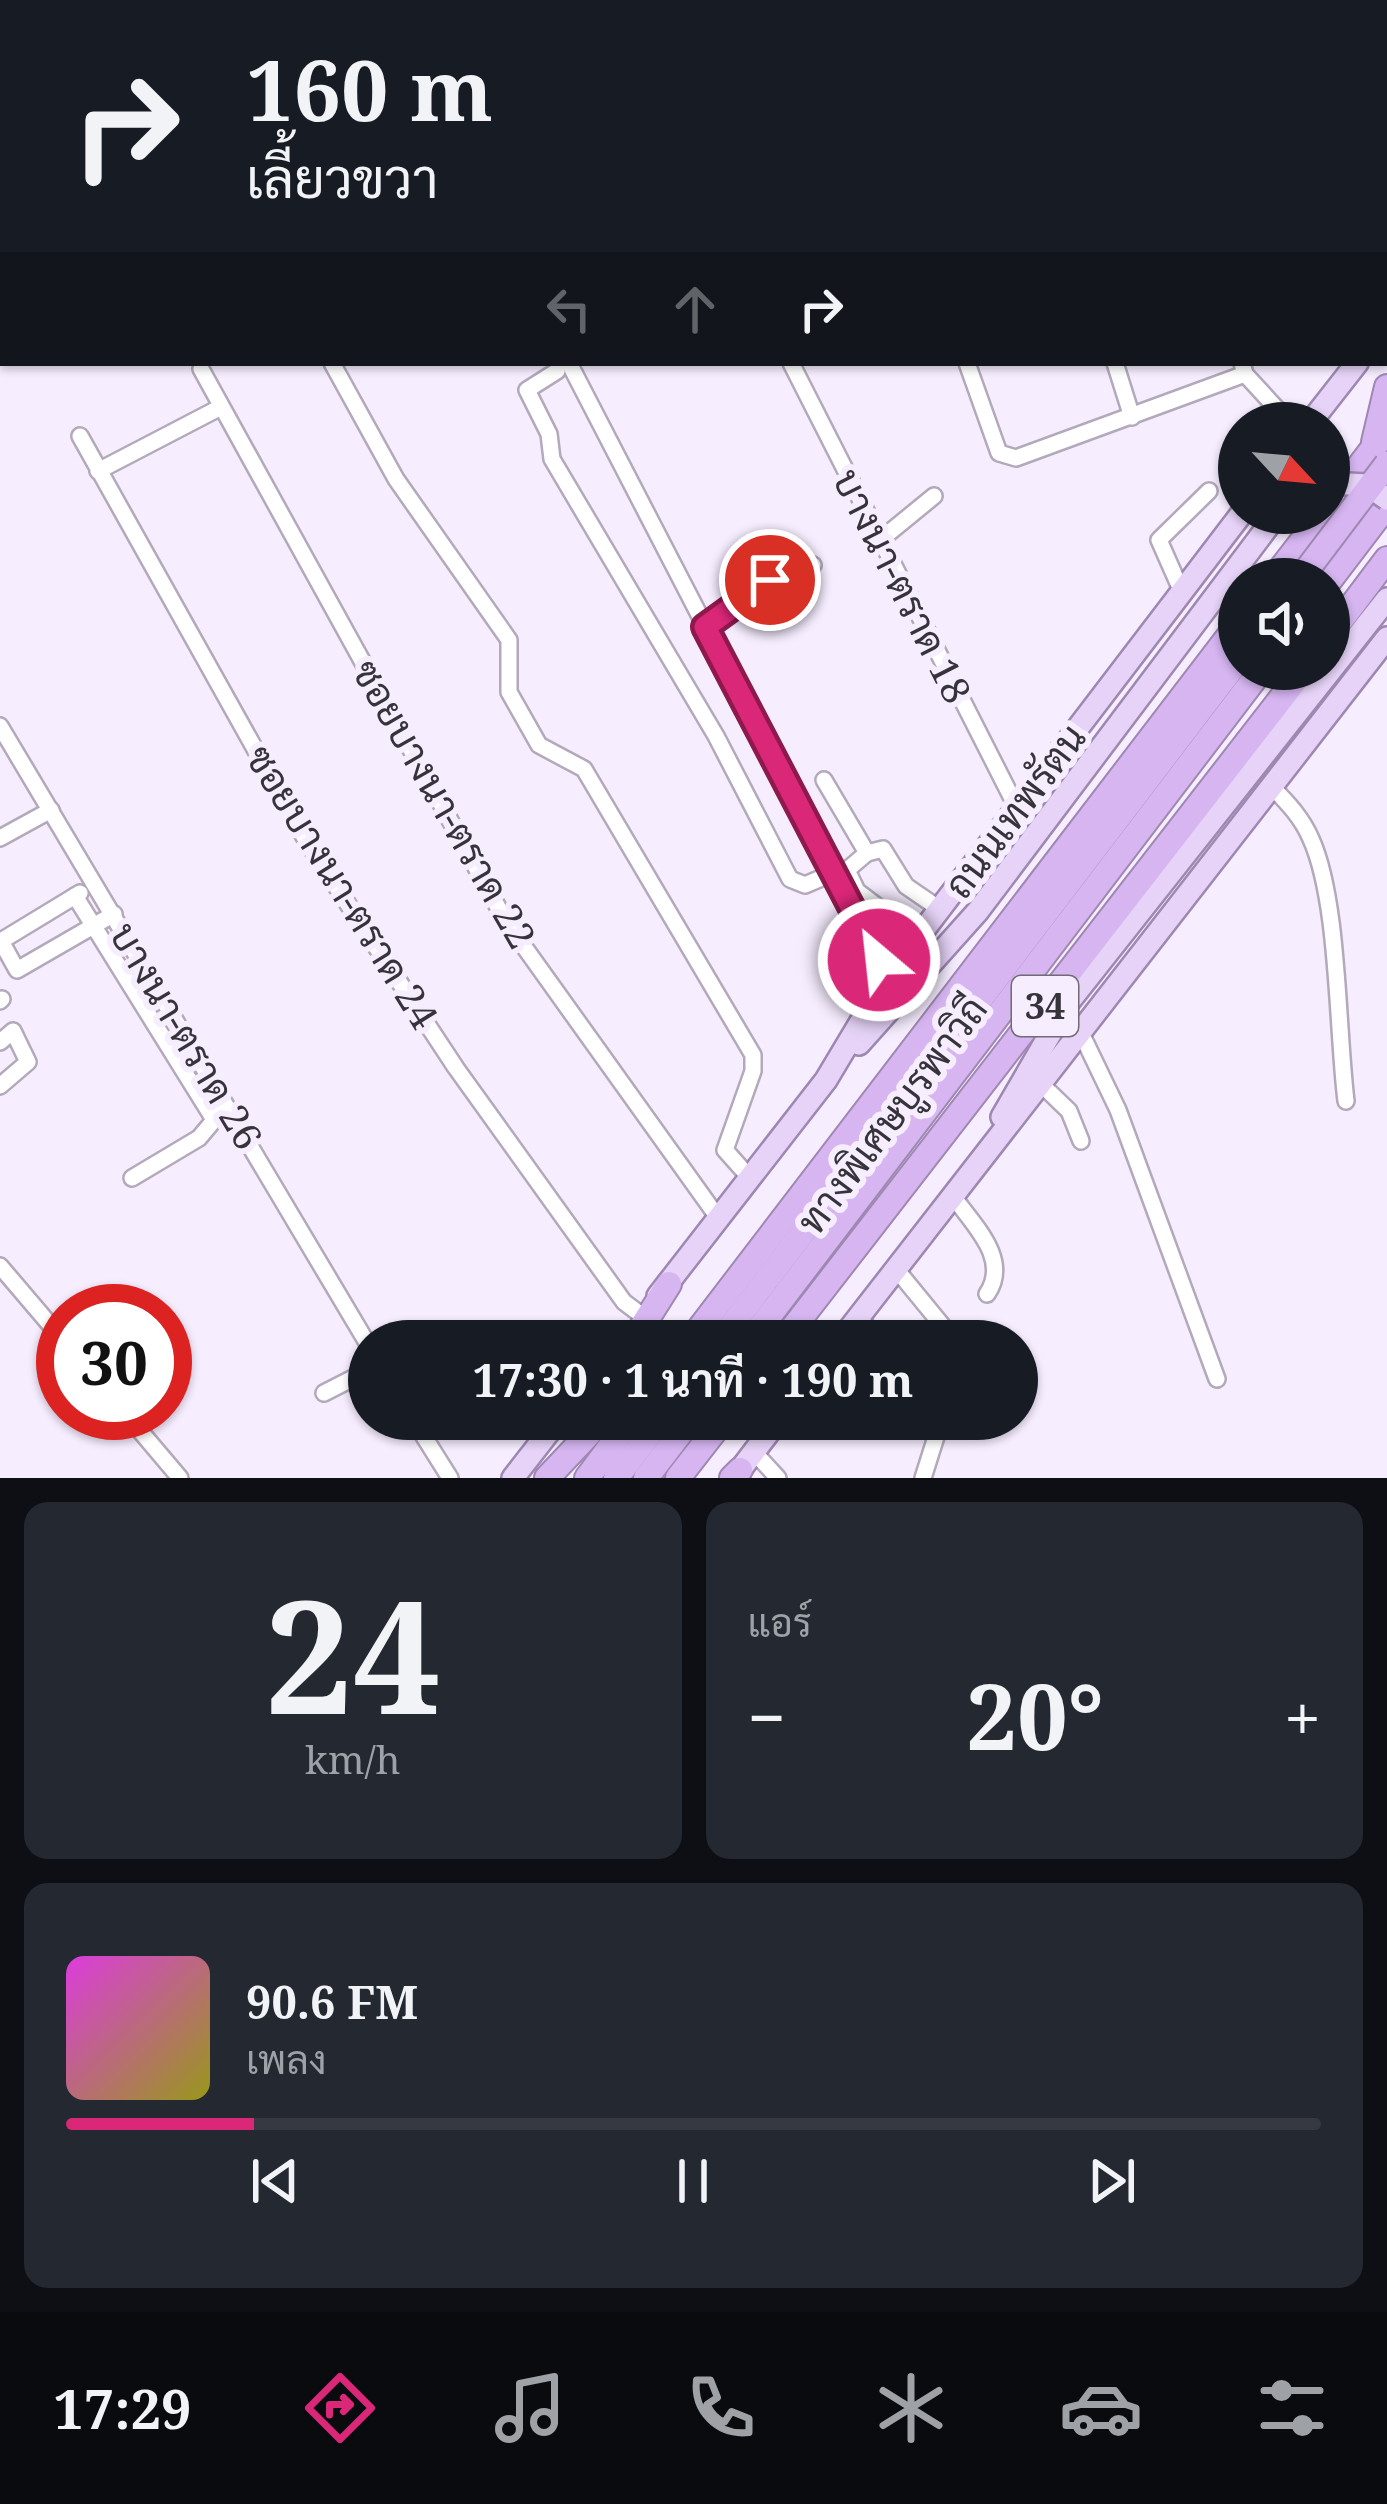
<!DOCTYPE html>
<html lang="th">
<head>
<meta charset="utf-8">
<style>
  :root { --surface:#171b24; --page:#242831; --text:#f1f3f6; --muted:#9ea1a6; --line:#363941; --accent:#db2777 }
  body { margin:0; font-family:"Noto Serif",Sarabun,serif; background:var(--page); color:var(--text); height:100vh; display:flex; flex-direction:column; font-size:45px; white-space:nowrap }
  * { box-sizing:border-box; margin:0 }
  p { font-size:39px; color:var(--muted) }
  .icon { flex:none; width:66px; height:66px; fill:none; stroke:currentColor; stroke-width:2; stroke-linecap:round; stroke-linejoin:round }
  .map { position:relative; height:1478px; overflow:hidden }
  .panel { display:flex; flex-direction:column; gap:24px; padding:24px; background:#0d0f14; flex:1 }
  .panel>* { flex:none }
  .banner { position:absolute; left:0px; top:0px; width:1389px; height:366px; box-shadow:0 3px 9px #0004; background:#171b24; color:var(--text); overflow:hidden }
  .needle { width:78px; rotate:116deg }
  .tools { position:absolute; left:1218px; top:402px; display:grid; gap:24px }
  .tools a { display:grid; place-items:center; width:132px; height:132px; border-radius:50%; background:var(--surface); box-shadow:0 3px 9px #0004; font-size:60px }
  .speed { position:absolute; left:36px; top:1284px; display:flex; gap:24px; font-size:60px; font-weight:700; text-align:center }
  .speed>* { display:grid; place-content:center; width:156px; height:156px; border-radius:50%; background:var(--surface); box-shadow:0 3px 9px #0004; line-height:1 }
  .speed .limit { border:18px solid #d22; background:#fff; color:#111 }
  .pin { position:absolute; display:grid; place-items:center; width:102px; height:102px; color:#fff; margin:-51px; border:6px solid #fff; border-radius:50%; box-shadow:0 3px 12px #0007 }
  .me { position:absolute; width:132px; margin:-66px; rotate:332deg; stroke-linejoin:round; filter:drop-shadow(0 0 9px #0008) }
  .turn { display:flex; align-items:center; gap:42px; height:252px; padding:0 48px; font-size:54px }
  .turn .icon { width:156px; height:156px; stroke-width:2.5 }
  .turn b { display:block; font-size:84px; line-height:102px }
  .lanes { display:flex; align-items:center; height:114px; padding:0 48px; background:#0003; justify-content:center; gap:60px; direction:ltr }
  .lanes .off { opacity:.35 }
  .big { font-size:90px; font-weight:700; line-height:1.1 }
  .panel .card { flex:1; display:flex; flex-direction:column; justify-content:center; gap:18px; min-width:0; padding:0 42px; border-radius:24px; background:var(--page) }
  .panel .dial { align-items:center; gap:0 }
  .dial b { font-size:156px; line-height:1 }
  .song { display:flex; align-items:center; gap:36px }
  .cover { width:144px; height:144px; border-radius:18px; background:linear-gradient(135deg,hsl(300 70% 55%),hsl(60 70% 35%)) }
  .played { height:12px; border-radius:6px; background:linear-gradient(90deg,var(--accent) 15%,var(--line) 15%) }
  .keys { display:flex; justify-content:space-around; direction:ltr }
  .heat { display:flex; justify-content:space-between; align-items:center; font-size:66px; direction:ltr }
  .panel .tiles { flex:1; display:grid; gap:24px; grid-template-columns:1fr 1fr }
  .card:last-child { grid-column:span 2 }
  .trip { position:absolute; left:348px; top:1320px; width:690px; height:120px; border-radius:60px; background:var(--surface); box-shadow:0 3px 9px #0004; font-weight:700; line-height:120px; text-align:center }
  .menu { display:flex; height:192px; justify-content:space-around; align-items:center; background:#090b0e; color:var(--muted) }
  .menu .icon { width:84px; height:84px }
  .menu .on { color:var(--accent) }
  .menu b { font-size:54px; color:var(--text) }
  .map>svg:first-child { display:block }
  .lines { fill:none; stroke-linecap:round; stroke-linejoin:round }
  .minor-casing { stroke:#b3a9bb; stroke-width:20 }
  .major-casing { stroke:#9e88b1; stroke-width:26 }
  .highway-casing { stroke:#9e88b1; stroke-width:28 }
  .minor { stroke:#fff; stroke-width:15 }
  .major { stroke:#e6d3f7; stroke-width:21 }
  .highway { stroke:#d6b5f1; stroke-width:24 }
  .major-bridge-casing { stroke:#9e88b1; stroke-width:26; stroke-linecap:butt }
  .highway-bridge-casing { stroke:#9e88b1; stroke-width:28; stroke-linecap:butt }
  .major-bridge { stroke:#e6d3f7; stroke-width:21 }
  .highway-bridge { stroke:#d6b5f1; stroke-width:24 }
  .route-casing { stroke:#8e194d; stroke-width:30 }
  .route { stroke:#db2777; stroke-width:21 }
  .labels { text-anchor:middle; stroke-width:12; stroke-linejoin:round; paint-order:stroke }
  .shield { fill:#f6edff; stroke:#706b75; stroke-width:3 }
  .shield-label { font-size:36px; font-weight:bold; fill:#37333a }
  .street-label { font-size:39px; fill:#37333a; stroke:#f6edff }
</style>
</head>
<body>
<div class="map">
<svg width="1387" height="1478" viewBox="0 0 1387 1478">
  <rect width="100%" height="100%" fill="#f6edff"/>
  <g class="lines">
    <g class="minor-casing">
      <g id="minor">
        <path d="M382 0 383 3"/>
        <path d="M610 0 611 3"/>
        <path d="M838 0 839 3"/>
        <path d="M998 0 999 3"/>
        <path d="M1165 0V3"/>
        <path d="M1266 0V3"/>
        <path d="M1355 0V3"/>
        <path d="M1386 178 1387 183"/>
        <path d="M332 363 396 479 509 640V692L539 745 584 769 753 1055V1071L725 1150 750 1178"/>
        <path d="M569 363 887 978"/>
        <path d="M791 363 1017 808"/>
        <path d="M967 363 999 453 1016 458 1245 374"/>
        <path d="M1115 363 1132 417"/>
        <path d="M1242 363 1245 374 1290 423"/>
        <path d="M201 369 505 920 719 1219"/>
        <path d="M557 371 527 390 549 434 552 459 716 736 790 879 805 885 833 873"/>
        <path d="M80 436 307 842 456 1068 624 1302 640 1314"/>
        <path d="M98 471 221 407"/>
        <path d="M879 541 934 496"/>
        <path d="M1182 592 1159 540 1209 491"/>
        <path d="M705 627 749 591 813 565"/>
        <path d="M0 726 369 1346"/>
        <path d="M824 780 867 853 883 849 906 886 941 910"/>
        <path d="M1272 787C1288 803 1302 818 1311 839 1339 901 1337 1029 1346 1101"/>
        <path d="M0 838 51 810"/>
        <path d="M867 853 847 870 857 891 919 938"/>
        <path d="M80 893 1 941 17 970 114 914"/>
        <path d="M75 896 213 1118"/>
        <path d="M0 1001 2 999"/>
        <path d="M1081 1033 1118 1110 1217 1379"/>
        <path d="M0 1042 13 1031 28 1062 0 1086"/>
        <path d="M1041 1084 1069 1111 1081 1141"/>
        <path d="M132 1178 199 1138 221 1112"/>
        <path d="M953 1196C973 1225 1011 1259 987 1294"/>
        <path d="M0 1266 63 1340"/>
        <path d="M896 1269 946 1330 943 1341"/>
        <path d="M857 1318 884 1341"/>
        <path d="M324 1393 369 1370"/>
        <path d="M125 1413 180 1478"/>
        <path d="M413 1419 450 1478"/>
        <path d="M754 1452 778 1478"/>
        <path d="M923 1478 941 1421"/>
      </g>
    </g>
    <g class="major-casing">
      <g id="major">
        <path d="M1386 325 1387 324"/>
        <path d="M1310 423 1357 363"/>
        <path d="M859 1044 978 911 1278 513"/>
        <path d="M1002 1117 1068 1003 1387 599"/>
        <path d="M658 1296 826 1080 887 978 1242 513"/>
        <path d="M840 1341 1387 638"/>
        <path d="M513 1478 559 1419"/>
        <path d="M734 1478 779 1419"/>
      </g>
    </g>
    <g class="highway-casing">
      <g id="highway">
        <path d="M1374 442 1387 387"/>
        <path d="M1329 506 1387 430"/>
        <path d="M1273 579 1324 513"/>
        <path d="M1329 581 1387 505"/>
        <path d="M1329 636 1387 559"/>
        <path d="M633 1341 669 1284"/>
        <path d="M690 1341 1239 623"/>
        <path d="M720 1341 1239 659"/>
        <path d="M750 1341 1262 669"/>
        <path d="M783 1341 1304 669"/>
        <path d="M547 1478 603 1419"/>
        <path d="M587 1478 631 1419"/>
        <path d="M616 1478 661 1419"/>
        <path d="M646 1478 691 1419"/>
        <path d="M678 1478 724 1419"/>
        <path d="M732 1478 740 1470"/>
      </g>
    </g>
    <use href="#minor" class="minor"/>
    <use href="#major" class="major"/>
    <use href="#highway" class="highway"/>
    <g class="major-bridge-casing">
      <path id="major-bridge" d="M1329 483 1367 485 1387 499"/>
    </g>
    <g class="highway-bridge-casing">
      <path id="highway-bridge" d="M1300 579 1387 464"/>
    </g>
    <use href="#major-bridge" class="major-bridge"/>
    <use href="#highway-bridge" class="highway-bridge"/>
  </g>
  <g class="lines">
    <g class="route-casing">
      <path id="route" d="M770 580 705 627 879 960"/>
    </g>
    <use href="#route" class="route"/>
  </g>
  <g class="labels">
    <rect class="shield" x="1012" y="976" width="66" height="60" rx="9"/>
    <g class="shield-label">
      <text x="1045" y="1019">34</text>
    </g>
    <g class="street-label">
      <text transform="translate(902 586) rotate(63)" y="14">บางนา-ตราด 18</text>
      <text transform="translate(444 804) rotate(60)" y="14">ซอยบางนา-ตราด 22</text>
      <text transform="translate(1015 811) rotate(-53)" y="14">ถนนเทพรัตน</text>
      <text transform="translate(342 887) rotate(58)" y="14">ซอยบางนา-ตราด 24</text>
      <text transform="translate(186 1036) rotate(59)" y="14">บางนา-ตราด 26</text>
      <text transform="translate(892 1115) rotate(-53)" y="14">ทางพิเศษบูรพาวิถี</text>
    </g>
  </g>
</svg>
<div class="tools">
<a><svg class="needle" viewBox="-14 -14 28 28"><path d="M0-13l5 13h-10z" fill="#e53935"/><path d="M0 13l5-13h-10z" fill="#9ea1a6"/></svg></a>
<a><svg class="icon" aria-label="sound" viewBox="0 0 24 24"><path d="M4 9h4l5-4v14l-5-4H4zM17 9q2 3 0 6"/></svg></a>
</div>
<div class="speed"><div class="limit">30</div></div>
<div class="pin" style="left:770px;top:580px;background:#d93025"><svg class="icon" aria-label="arrive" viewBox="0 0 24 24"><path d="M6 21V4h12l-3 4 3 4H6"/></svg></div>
<svg class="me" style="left:879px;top:960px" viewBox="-20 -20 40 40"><circle r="17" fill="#db2777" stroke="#fff" stroke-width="3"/><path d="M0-11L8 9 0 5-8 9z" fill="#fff"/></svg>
<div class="trip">17:30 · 1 นาที · 190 m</div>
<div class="banner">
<div class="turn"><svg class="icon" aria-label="right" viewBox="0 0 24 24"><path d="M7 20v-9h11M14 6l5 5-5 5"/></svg><div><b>160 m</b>เลี้ยวขวา</div></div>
<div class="lanes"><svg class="icon off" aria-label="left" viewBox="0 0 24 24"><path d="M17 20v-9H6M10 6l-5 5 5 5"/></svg><svg class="icon off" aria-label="ahead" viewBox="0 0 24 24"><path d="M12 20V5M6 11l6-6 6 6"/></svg><svg class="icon" aria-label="right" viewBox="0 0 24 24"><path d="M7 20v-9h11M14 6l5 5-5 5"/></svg></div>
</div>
</div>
<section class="panel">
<div class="tiles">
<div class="card dial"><b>24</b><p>km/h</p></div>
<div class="card"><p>แอร์</p>
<div class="heat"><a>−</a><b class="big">20°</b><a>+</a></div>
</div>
<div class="card">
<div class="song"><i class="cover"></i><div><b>90.6 FM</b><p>เพลง</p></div></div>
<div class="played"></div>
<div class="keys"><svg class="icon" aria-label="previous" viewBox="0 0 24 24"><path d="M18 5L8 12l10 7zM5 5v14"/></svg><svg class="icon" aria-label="pause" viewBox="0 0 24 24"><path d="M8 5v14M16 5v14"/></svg><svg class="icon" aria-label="next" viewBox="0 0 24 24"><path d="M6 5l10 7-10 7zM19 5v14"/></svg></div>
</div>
</div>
</section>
<nav class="menu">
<b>17:29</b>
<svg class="icon on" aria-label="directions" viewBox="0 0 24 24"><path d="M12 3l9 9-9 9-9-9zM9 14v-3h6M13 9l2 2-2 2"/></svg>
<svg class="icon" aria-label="music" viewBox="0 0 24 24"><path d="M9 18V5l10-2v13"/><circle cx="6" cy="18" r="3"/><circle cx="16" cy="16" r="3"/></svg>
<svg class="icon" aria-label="phone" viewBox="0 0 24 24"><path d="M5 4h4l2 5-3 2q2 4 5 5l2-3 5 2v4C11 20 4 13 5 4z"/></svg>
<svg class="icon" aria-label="climate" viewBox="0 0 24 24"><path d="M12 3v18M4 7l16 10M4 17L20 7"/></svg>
<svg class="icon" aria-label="car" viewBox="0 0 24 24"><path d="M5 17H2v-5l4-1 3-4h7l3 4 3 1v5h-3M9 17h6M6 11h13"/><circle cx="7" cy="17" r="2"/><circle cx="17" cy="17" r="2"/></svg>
<svg class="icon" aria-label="filters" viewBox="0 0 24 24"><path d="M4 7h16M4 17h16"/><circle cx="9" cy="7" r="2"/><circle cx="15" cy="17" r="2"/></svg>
</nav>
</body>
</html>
